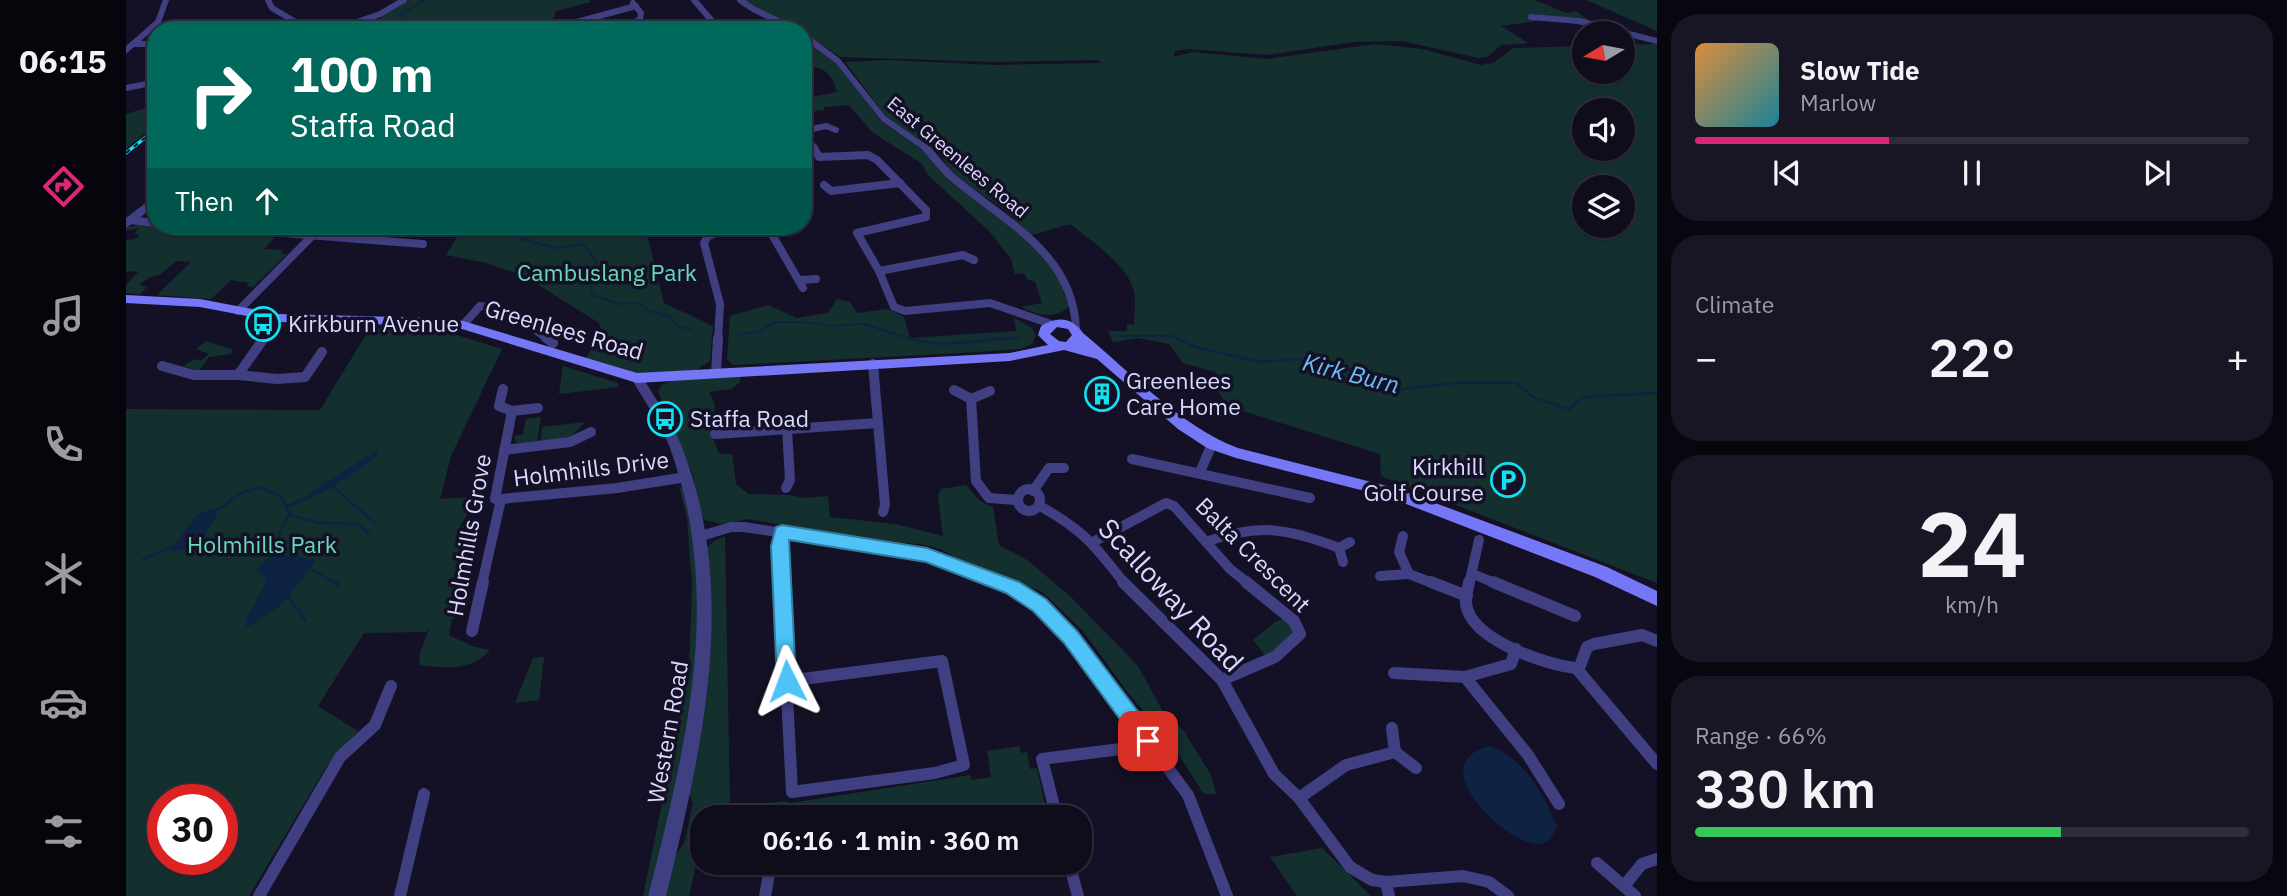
<!DOCTYPE html>
<html lang="en">
<head>
<meta charset="utf-8">
<style>
  :root { --surface:#0f0d1c; --page:#181625; --text:#f1f3f6; --muted:#9b9ca3; --line:#2f2d3b; --accent:#db2777 }
  body { margin:0; font-family:"IBM Plex Sans",sans-serif; background:var(--page); color:var(--text); height:100vh; display:flex; flex-direction:column; font-size:26px; white-space:nowrap }
  * { box-sizing:border-box; margin:0 }
  p { font-size:23px; color:var(--muted) }
  .icon { flex:none; width:38px; height:38px; fill:none; stroke:currentColor; stroke-width:2; stroke-linecap:round; stroke-linejoin:round }
  .map { position:relative; flex:1; overflow:hidden }
  .sheet { display:flex; flex-direction:column; gap:14px; padding:14px; background:#08070f; width:630px }
  .sheet>* { flex:none }
  .top-card { position:absolute; left:21px; top:21px; width:665px; height:214px; border-radius:28px; box-shadow:0 2px 5px #0004,0 0 0 2px var(--line); background:#00695c; color:#fff; overflow:hidden }
  .needle { width:46px; rotate:260deg }
  .fabs { position:absolute; left:1446px; top:21px; display:grid; gap:14px }
  .fabs a { display:grid; place-items:center; width:63px; height:63px; border-radius:50%; background:var(--surface); box-shadow:0 2px 5px #0004,0 0 0 2px var(--line); font-size:35px }
  .speed { position:absolute; left:21px; top:784px; display:flex; gap:14px; font-size:35px; font-weight:700; text-align:center }
  .speed>* { display:grid; place-content:center; width:91px; height:91px; border-radius:50%; background:var(--surface); box-shadow:0 2px 5px #0004,0 0 0 2px var(--line); line-height:1 }
  .speed .limit { border:10px solid #d22; background:#fff; color:#111 }
  .pin { position:absolute; display:grid; place-items:center; width:60px; height:60px; color:#fff; margin:-30px; border-radius:14px; box-shadow:0 4px 10px #0006 }
  .me { position:absolute; width:77px; margin:-38px; rotate:357deg; stroke-linejoin:round; filter:drop-shadow(0 0 5px #0008) }
  .turn { display:flex; align-items:center; gap:24px; height:147px; padding:0 28px; font-size:32px }
  .turn .icon { width:91px; height:91px; stroke-width:2.5 }
  .turn b { display:block; font-size:49px; line-height:60px }
  .then { display:flex; align-items:center; height:66px; padding:0 28px; background:#0003; gap:14px; font-size:26px }
  .big { font-size:52px; font-weight:600; line-height:1.1 }
  .sheet .tile { flex:1; display:flex; flex-direction:column; justify-content:center; gap:10px; min-width:0; padding:0 24px; border-radius:28px; background:var(--page) }
  .sheet .dial { align-items:center; gap:0 }
  .dial b { font-size:91px; line-height:1 }
  .song { display:flex; align-items:center; gap:21px }
  .cover { width:84px; height:84px; border-radius:10px; background:linear-gradient(135deg,hsl(30 70% 55%),hsl(190 70% 35%)) }
  .played { height:7px; border-radius:4px; background:linear-gradient(90deg,var(--accent) 35%,var(--line) 35%) }
  .keys { display:flex; justify-content:space-around; direction:ltr }
  .heat { display:flex; justify-content:space-between; align-items:center; font-size:38px; direction:ltr }
  .charge { height:10px; border-radius:5px; background:linear-gradient(90deg,#34c759 66%,var(--line) 0) }
  .trip { position:absolute; left:564px; top:805px; width:402px; height:70px; border-radius:28px; background:var(--surface); box-shadow:0 2px 5px #0004,0 0 0 2px var(--line); font-weight:600; line-height:70px; text-align:center }
  main { display:flex; flex:1; min-height:0 }
  .tabs { display:flex; flex-direction:column; width:126px; justify-content:space-around; align-items:center; background:#06050b; color:var(--muted) }
  .tabs .icon { width:49px; height:49px }
  .tabs .selected { color:var(--accent) }
  .tabs b { font-size:32px; color:var(--text) }
  .map>svg:first-child { display:block }
  .green { fill:#14302e; fill-rule:evenodd }
  .water { fill:#0e2342 }
  .lines { fill:none; stroke-linecap:round; stroke-linejoin:round }
  .stream-far2 { stroke:#0e2342; stroke-width:2 }
  .stream-far1 { stroke:#0e2342; stroke-width:2.5 }
  .stream { stroke:#0e2342; stroke-width:3.5 }
  .minor-far3 { stroke:#3f3f82; stroke-width:6 }
  .minor-far2 { stroke:#3f3f82; stroke-width:8 }
  .minor-far1 { stroke:#3f3f82; stroke-width:10 }
  .minor { stroke:#3f3f82; stroke-width:12 }
  .tertiary { fill:#3f3f82; fill-rule:evenodd }
  .secondary { fill:#7677f7; fill-rule:evenodd }
  .rail-casing { stroke:#11e2f0; stroke-width:3.5 }
  .rail { stroke:#141126; stroke-width:2; stroke-dasharray:5; stroke-linecap:butt }
  .route { fill:#4fc3f7; stroke:#337fa1; stroke-width:2 }
  .labels { text-anchor:middle; stroke-width:7; stroke-linejoin:round; paint-order:stroke }
  .far-street-label { font-size:19px; fill:#dbd9fd; stroke:#141126 }
  .park-label { font-size:23px; fill:#68d9b9; stroke:#141126 }
  .poi-label { font-size:23px; fill:#dbd9fd; stroke:#141126; text-anchor:start }
  .street-label { font-size:23px; fill:#dbd9fd; stroke:#141126 }
  .water-label { font-size:24px; font-style:italic; fill:#6dbcf6; stroke:#141126 }
  .near-street-label { font-size:28px; fill:#dbd9fd; stroke:#141126 }
</style>
</head>
<body>
<main>
<nav class="tabs">
<b>06:15</b>
<svg class="icon selected" aria-label="directions" viewBox="0 0 24 24"><path d="M12 3l9 9-9 9-9-9zM9 14v-3h6M13 9l2 2-2 2"/></svg>
<svg class="icon" aria-label="music" viewBox="0 0 24 24"><path d="M9 18V5l10-2v13"/><circle cx="6" cy="18" r="3"/><circle cx="16" cy="16" r="3"/></svg>
<svg class="icon" aria-label="phone" viewBox="0 0 24 24"><path d="M5 4h4l2 5-3 2q2 4 5 5l2-3 5 2v4C11 20 4 13 5 4z"/></svg>
<svg class="icon" aria-label="climate" viewBox="0 0 24 24"><path d="M12 3v18M4 7l16 10M4 17L20 7"/></svg>
<svg class="icon" aria-label="car" viewBox="0 0 24 24"><path d="M5 17H2v-5l4-1 3-4h7l3 4 3 1v5h-3M9 17h6M6 11h13"/><circle cx="7" cy="17" r="2"/><circle cx="17" cy="17" r="2"/></svg>
<svg class="icon" aria-label="filters" viewBox="0 0 24 24"><path d="M4 7h16M4 17h16"/><circle cx="9" cy="7" r="2"/><circle cx="15" cy="17" r="2"/></svg>
</nav>
<div class="map">
<svg width="1531" height="896" viewBox="0 0 1531 896">
  <rect width="100%" height="100%" fill="#141126"/>
  <g class="green">
    <path d="M283 0H463L465 2 430 11 423 30H261L264 27 253 16Z"/>
    <path d="M619 0H1409L1440 13 1450 11 1464 21 1405 14 1419 20 1375 26 1402 43 1375 45 1361 57 1352 58 1276 41 1228 42 1141 55 1061 49 1049 51 1047 57 1067 52 1140 59 1250 44 1296 49 1355 65 1367 63 1388 48 1458 46V72H1496V45L1531 44V583L1255 476 1254 454 1101 406 1089 386V372L1057 363 1043 344 1012 338 987 342 982 331H1001V324L1008 325C1008 315 1010 302 1008 292 1004 267 963 239 944 224L905 235 876 208 840 183 823 168 812 153 761 118 719 62 762 60 868 65 977 63 971 60 871 62 714 57 677 32V30L627 9ZM1458 110H1496V149H1458ZM1458 187H1496V226H1458Z"/>
    <path d="M1460 0H1531V31Z"/>
    <path d="M677 38 711 64 756 122 797 150 815 172 875 216 917 256 938 288 937 293 945 305C929 320 913 316 895 307L916 303 909 282 901 279 898 273 889 274 885 259 864 232 803 176 795 163 746 132 723 105 698 107V110L683 112 677 116V90L690 96 711 92C706 73 696 64 677 67Z"/>
    <path d="M30 105V124L0 149V114Z"/>
    <path d="M14 225 149 237 138 249 157 250 155 253 161 254 127 287 120 286 123 283 105 280 85 299 31 295 65 262 50 261 35 274 22 278 13 285 21 287 14 294 0 293V285L12 272 3 271 0 273V240L9 239 14 235 8 234 13 228 0 231V227Z"/>
    <path d="M338 226H519L538 303 587 326 584 361 570 370 514 374 460 358 477 333 473 323 398 276 360 263 320 255Z"/>
    <path d="M711 299 724 302 731 313 762 309 778 317 784 338 890 331 888 318 906 328 910 336 906 344 895 349 835 353 607 365 601 359 604 316 642 305 671 318 702 313Z"/>
    <path d="M244 328 311 329 376 349 325 456 314 499 348 497 346 507 333 528 354 520 335 616 326 619 323 635 346 646 364 650C345 671 320 669 294 665L293 656 304 626 300 632 238 633 192 706 232 731 200 767 123 896H0V409L194 410ZM37 800H96V859H37Z"/>
    <path d="M80 341 107 350 105 354 83 357 73 371 57 366 70 359 75 361 83 354 70 349Z"/>
    <path d="M437 366 492 383V387L433 394Z"/>
    <path d="M614 377V382L606 389 583 392 589 404 585 432 593 454H606L610 484 623 494 663 495 679 498 702 496 704 517 769 524 817 536 812 496 815 489 840 485 854 501 867 507 873 545 901 560 944 596 1012 666 1037 712 1058 731 1085 775 1090 794H1078L1046 744 1003 694 957 631 916 592 829 558C811 543 782 542 759 543L623 519 596 524 579 520 573 512 567 475 532 391 536 385 546 380Z"/>
    <path d="M415 417 411 441 390 443 388 436 397 434 400 419Z"/>
    <path d="M460 422 444 437 415 441 416 427Z"/>
    <path d="M553 486 557 489C564 526 573 563 573 601 573 702 547 799 522 896H517L563 672 566 584 561 518Z"/>
    <path d="M599 536 604 809 657 801 664 803 845 775V780L865 777 861 751 893 746 895 753 901 752 904 769 911 768 919 805 890 810 885 805 853 810 848 816 839 817H576V839L563 896H536L544 861 558 844 567 803 562 790 578 551 587 542Z"/>
    <path d="M1161 617 1171 629 1142 659 1127 640 1149 622Z"/>
    <path d="M418 657 413 700 389 703 407 658Z"/>
    <path d="M1196 848 1245 896H1171L1144 857Z"/>
  </g>
  <g class="water">
    <path d="M250 451 253 452C246 464 187 501 174 501L193 486Z"/>
    <path d="M96 506 71 548 44 552 70 515Z"/>
    <path d="M148 554 189 559 188 564 155 605 120 628V619L139 584V578L131 571 132 567Z"/>
    <path d="M1364 746C1398 758 1418 794 1431 827 1427 835 1422 844 1412 844 1380 844 1294 763 1364 746Z"/>
  </g>
  <g class="lines">
    <g class="stream-far2">
      <path d="M272 30 278 25 275 14 299 0"/>
      <path d="M396 226 395 239 430 248 457 244 470 261 464 277 466 295 493 304 511 303 524 311 543 316 551 326 567 330"/>
      <path d="M611 335 634 331 648 322H676L705 326 738 324 788 340"/>
      <path d="M994 336H1046L1055 340"/>
      <path d="M861 340 894 338"/>
    </g>
    <g class="stream-far1">
      <path d="M782 338C818 350 852 339 888 338"/>
      <path d="M1051 338 1070 347 1133 362 1171 359 1226 370 1269 390 1329 383H1390L1407 397 1443 409 1457 397 1531 393"/>
      <path d="M206 486 250 524"/>
      <path d="M161 506 174 501"/>
      <path d="M97 507 113 494 133 487 155 497 164 514 156 526 148 554"/>
      <path d="M165 515 193 523 233 524 243 534"/>
      <path d="M16 560 48 546"/>
      <path d="M184 569 211 584"/>
    </g>
    <g class="stream">
      <path d="M208 582 213 585"/>
      <path d="M162 597 180 621"/>
    </g>
    <g class="minor-far3">
      <path d="M142 0 146 8 183 30"/>
      <path d="M568 0 594 30"/>
      <path d="M614 0 627 9 670 30"/>
      <path d="M1405 17 1453 21 1531 41"/>
      <path d="M447 23 510 6"/>
      <path d="M208 30 254 14 278 0"/>
      <path d="M499 30 514 19 515 13 507 3"/>
      <path d="M677 35 712 61 758 119 801 149"/>
      <path d="M10 44H30"/>
      <path d="M0 50 32 22 40 0"/>
      <path d="M0 88 30 82"/>
      <path d="M677 88 680 89"/>
      <path d="M677 130 689 149"/>
      <path d="M678 131 700 126 710 130"/>
    </g>
    <g class="minor-far2">
      <path d="M688 148 693 157 742 155 751 160 800 210V217L731 233 753 271 768 307 779 311 864 303 925 324"/>
      <path d="M800 148C808 157 816 168 825 176 877 221 947 252 950 329"/>
      <path d="M698 185 705 191 774 183"/>
      <path d="M4 220 30 223"/>
      <path d="M0 223 30 200"/>
      <path d="M68 226 297 244"/>
      <path d="M641 226 677 288"/>
      <path d="M753 271 837 255 848 260"/>
      <path d="M676 280 690 279"/>
      <path d="M112 311 196 226"/>
      <path d="M337 325 354 306C382 307 401 324 423 340"/>
      <path d="M137 340 152 318"/>
      <path d="M592 340 594 304 578 243 582 236 610 226"/>
    </g>
    <g class="minor-far1">
      <path d="M420 338 427 343"/>
      <path d="M747 364 759 505 757 512"/>
      <path d="M36 366 68 375H112L151 379 179 377 196 352"/>
      <path d="M590 373 592 338"/>
      <path d="M112 375 138 338"/>
      <path d="M828 390 845 399"/>
      <path d="M864 391 845 399 850 481 863 498 890 500"/>
      <path d="M386 411 412 408"/>
      <path d="M589 434 752 423"/>
      <path d="M378 450 444 442 465 432"/>
      <path d="M1006 459 1184 498"/>
      <path d="M1074 472 1086 444"/>
      <path d="M660 488 664 480 661 429"/>
      <circle cx="903" cy="500" r="11"/>
      <path d="M907 491 923 468H938"/>
      <path d="M375 499 491 488 560 477"/>
      <path d="M914 506C958 531 968 544 999 584"/>
      <path d="M575 536 605 527H618L801 555 877 584"/>
      <path d="M1277 536 1273 552 1283 574 1309 584"/>
      <path d="M967 542 1040 503 1048 506 1104 569 1123 584"/>
      <path d="M1080 542C1133 523 1161 528 1213 548L1224 542"/>
      <path d="M1213 548 1217 562"/>
      <path d="M1347 574 1371 584"/>
      <path d="M1254 576 1283 574"/>
      <path d="M356 584 375 499H369L386 411 373 406 377 389"/>
      <path d="M655 584 653 546 656 532"/>
      <path d="M1343 584 1353 540"/>
    </g>
    <g class="minor">
      <path d="M655 582 666 792 809 773 838 765 816 661 661 681"/>
      <path d="M872 582 914 605 944 637 1062 795 1101 896"/>
      <path d="M997 582 1096 680 1148 774 1173 798 1224 867 1246 880 1260 882 1337 876 1363 882 1382 896"/>
      <path d="M1305 582 1341 596"/>
      <path d="M1343 582C1342 589 1339 597 1340 604 1345 640 1420 665 1450 668"/>
      <path d="M1367 582 1449 616"/>
      <path d="M346 631 357 582"/>
      <path d="M1450 668 1531 764"/>
      <path d="M1450 668 1454 666 1461 647 1468 644 1516 635 1531 641"/>
      <path d="M1268 673 1339 677 1385 664 1390 649"/>
      <path d="M1339 677 1402 755 1433 804"/>
      <path d="M1096 680 1149 657 1174 634 1168 621 1120 582"/>
      <path d="M1269 752 1290 768"/>
      <path d="M1173 798 1220 765 1269 752 1266 728"/>
      <path d="M929 810 916 759 1010 747 1022 741"/>
      <path d="M877 817 929 810 931 817"/>
      <path d="M943 863 952 896"/>
      <path d="M1471 863 1509 896"/>
      <path d="M1260 882 1263 896"/>
      <path d="M1498 886 1516 864 1531 859"/>
      <path d="M133 896 214 757 249 725 265 686"/>
      <path d="M274 896 298 794"/>
      <path d="M639 896 645 863"/>
    </g>
    <path class="tertiary" d="M511 374 515 375C529 398 545 420 555 445 614 591 576 749 540 896H522C560 747 598 598 544 448 535 423 518 401 505 378Z"/>
    <path class="secondary" d="M0 295 74 299 152 314 316 318 337 321 511 373 884 353 922 345 912 335 915 326C931 316 946 317 957 333 1004 372 1056 427 1112 448L1269 488 1481 567 1531 591V606L1469 577 1262 497 1110 458 1081 448 1052 429 971 359 938 350 884 361 511 383 336 329 316 326 152 322 74 307 0 303ZM931 327 942 329 946 335 940 342 933 341 924 334Z"/>
    <g class="rail-casing">
      <path id="rail" d="M0 153 30 129"/>
    </g>
    <use href="#rail" class="rail"/>
  </g>
  <path class="route" d="M656 525 801 548 893 582 920 599 951 631 1029 734 1032 741 1029 748 1022 751 1015 748 938 643 907 611 880 593 800 562 663 540 670 681 668 688 661 690 654 688 651 681 645 546 650 527Z"/>
  <defs>
    <g id="bus-ring" transform="scale(1.75)"><circle r="9.5" fill="#141126" stroke="#11e2f0" stroke-width="1.5"/><path d="M-5-6H5V4H4V6H2V4H-2V6H-4V4H-5ZM-3.5-4V0h7V-4ZM-3.5 1.2v1.5H-2V1.2ZM2 1.2v1.5H3.5V1.2Z" fill="#11e2f0"/></g>
    <g id="building-ring" transform="scale(1.75)"><circle r="9.5" fill="#141126" stroke="#11e2f0" stroke-width="1.5"/><path d="M-4-6H4V6H1V3H-1V6H-4ZM-2.5-4.3h1.7v1.8h-1.7ZM.8-4.3h1.7v1.8H.8ZM-2.5-1h1.7V.8h-1.7ZM.8-1h1.7V.8H.8Z" fill="#11e2f0"/></g>
    <g id="parking-ring" transform="scale(1.75)"><circle r="9.5" fill="#141126" stroke="#11e2f0" stroke-width="1.5"/><path d="M-3.5-5.5H1a3.5 3.5 0 0 1 0 7H-1V5.5H-3.5ZM-1-3.4V-.6H.8a1.4 1.4 0 0 0 0-2.8Z" fill="#11e2f0"/></g>
  </defs>
  <g fill-rule="evenodd">
    <use href="#bus-ring" x="137" y="324"/>
    <use href="#building-ring" x="976" y="394"/>
    <use href="#bus-ring" x="539" y="419"/>
    <use href="#parking-ring" x="1382" y="480"/>
  </g>
  <g class="labels">
    <g class="far-street-label">
      <text transform="translate(832 157) rotate(40)" y="7">East Greenlees Road</text>
    </g>
    <g class="park-label">
      <text x="481" y="281">Cambuslang Park</text>
      <text x="136" y="553">Holmhills Park</text>
    </g>
    <g class="poi-label">
      <text x="162" y="332">Kirkburn Avenue</text>
      <text x="1000" y="389">Greenlees<tspan x="1000" dy="26">Care Home</tspan></text>
      <text x="564" y="427">Staffa Road</text>
      <text x="1358" y="475" text-anchor="end">Kirkhill<tspan x="1358" dy="26">Golf Course</tspan></text>
    </g>
    <g class="street-label">
      <text transform="translate(438 330) rotate(16)" y="8">Greenlees Road</text>
      <text transform="translate(465 469) rotate(-7)" y="8">Holmhills Drive</text>
      <text transform="translate(343 535) rotate(-80)" y="8">Holmhills Grove</text>
      <text transform="translate(1127 555) rotate(45)" y="8">Balta Crescent</text>
      <text transform="translate(542 732) rotate(-80)" y="8">Western Road</text>
    </g>
    <g class="water-label">
      <text transform="translate(1225 374) rotate(14)" y="8">Kirk Burn</text>
    </g>
    <g class="near-street-label">
      <text transform="translate(1045 595) rotate(47)" y="10">Scalloway Road</text>
    </g>
  </g>
</svg>
<div class="fabs">
<a><svg class="needle" viewBox="-14 -14 28 28"><path d="M0-13l5 13h-10z" fill="#e53935"/><path d="M0 13l5-13h-10z" fill="#9b9ca3"/></svg></a>
<a><svg class="icon" aria-label="sound" viewBox="0 0 24 24"><path d="M4 9h4l5-4v14l-5-4H4zM17 9q2 3 0 6"/></svg></a>
<a><svg class="icon" aria-label="layers" viewBox="0 0 24 24"><path d="M12 4l9 5-9 5-9-5zM3 14l9 5 9-5"/></svg></a>
</div>
<div class="speed"><div class="limit">30</div></div>
<div class="pin" style="left:1022px;top:741px;background:#d93025"><svg class="icon" aria-label="arrive" viewBox="0 0 24 24"><path d="M6 21V4h12l-3 4 3 4H6"/></svg></div>
<svg class="me" style="left:661px;top:681px" viewBox="-20 -20 40 40"><path d="M0-17L14 15 0 8-14 15z" fill="#4fc3f7" stroke="#fff" stroke-width="4"/></svg>
<div class="trip">06:16 · 1 min · 360 m</div>
<div class="top-card">
<div class="turn"><svg class="icon" aria-label="right" viewBox="0 0 24 24"><path d="M7 20v-9h11M14 6l5 5-5 5"/></svg><div><b>100 m</b>Staffa Road</div></div>
<div class="then">Then<svg class="icon" aria-label="ahead" viewBox="0 0 24 24"><path d="M12 20V5M6 11l6-6 6 6"/></svg></div>
</div>
</div>
<section class="sheet">
<div class="tile">
<div class="song"><i class="cover"></i><div><b>Slow Tide</b><p>Marlow</p></div></div>
<div class="played"></div>
<div class="keys"><svg class="icon" aria-label="previous" viewBox="0 0 24 24"><path d="M18 5L8 12l10 7zM5 5v14"/></svg><svg class="icon" aria-label="pause" viewBox="0 0 24 24"><path d="M8 5v14M16 5v14"/></svg><svg class="icon" aria-label="next" viewBox="0 0 24 24"><path d="M6 5l10 7-10 7zM19 5v14"/></svg></div>
</div>
<div class="tile"><p>Climate</p>
<div class="heat"><a>−</a><b class="big">22°</b><a>+</a></div>
</div>
<div class="tile dial"><b>24</b><p>km/h</p></div>
<div class="tile"><p>Range · 66%</p><b class="big">330 km</b><div class="charge"></div></div>
</section>
</main>
</body>
</html>
